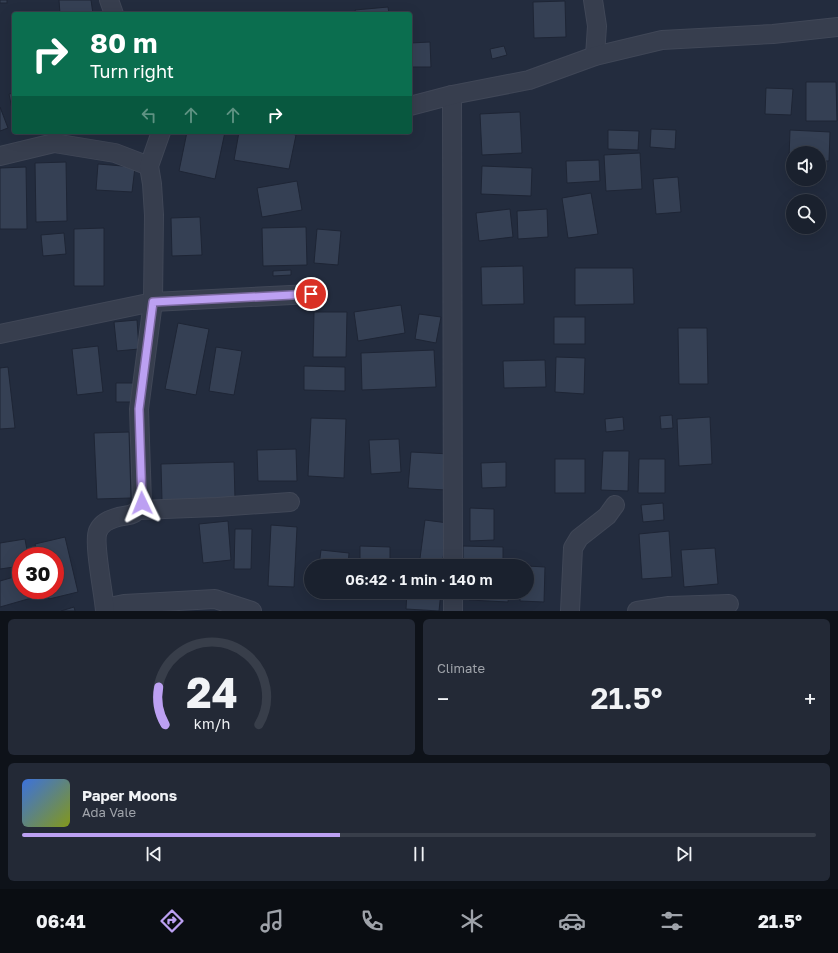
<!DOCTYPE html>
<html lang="en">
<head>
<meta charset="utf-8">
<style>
  :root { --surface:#1a212e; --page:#232936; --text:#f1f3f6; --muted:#9fa3aa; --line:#383e4a; --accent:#bca0f2 }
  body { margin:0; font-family:"Golos Text",sans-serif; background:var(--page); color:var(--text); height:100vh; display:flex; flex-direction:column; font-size:15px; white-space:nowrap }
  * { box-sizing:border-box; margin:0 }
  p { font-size:13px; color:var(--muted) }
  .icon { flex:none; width:22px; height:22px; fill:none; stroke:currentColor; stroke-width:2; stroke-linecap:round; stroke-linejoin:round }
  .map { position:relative; height:611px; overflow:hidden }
  .panel { display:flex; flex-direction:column; gap:8px; padding:8px; background:#0e1219; flex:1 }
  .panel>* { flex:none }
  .hud { position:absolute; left:12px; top:12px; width:400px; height:122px; border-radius:4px; box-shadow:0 4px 16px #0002,0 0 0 1px var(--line); background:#0b6e4f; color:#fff; overflow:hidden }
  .fabs { position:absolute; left:786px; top:146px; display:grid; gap:8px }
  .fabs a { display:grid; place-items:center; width:40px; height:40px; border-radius:50%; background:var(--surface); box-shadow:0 4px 16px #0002,0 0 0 1px var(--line); font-size:20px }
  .speed { position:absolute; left:12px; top:547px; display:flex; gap:8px; font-size:20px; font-weight:700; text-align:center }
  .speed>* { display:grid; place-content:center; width:52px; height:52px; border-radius:50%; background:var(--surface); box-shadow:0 4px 16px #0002,0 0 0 1px var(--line); line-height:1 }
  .speed .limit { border:6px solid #d22; background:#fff; color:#111 }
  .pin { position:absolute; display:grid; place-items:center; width:34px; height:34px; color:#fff; margin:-17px; border:2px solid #fff; border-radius:50%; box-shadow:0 1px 4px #0007 }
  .me { position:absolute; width:44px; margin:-22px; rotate:358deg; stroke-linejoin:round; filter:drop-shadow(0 0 3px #0008) }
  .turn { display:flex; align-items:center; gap:14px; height:84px; padding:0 12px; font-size:18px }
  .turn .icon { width:52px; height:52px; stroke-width:2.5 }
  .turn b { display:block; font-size:28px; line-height:34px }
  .lanes { display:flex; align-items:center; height:38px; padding:0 12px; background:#0003; justify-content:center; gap:20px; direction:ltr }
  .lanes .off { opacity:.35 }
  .big { font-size:30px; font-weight:600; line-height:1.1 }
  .panel .widget { flex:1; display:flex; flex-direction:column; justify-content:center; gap:6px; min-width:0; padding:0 14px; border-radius:6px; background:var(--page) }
  .panel .dial { align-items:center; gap:0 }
  .dial svg { height:104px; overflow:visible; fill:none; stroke:var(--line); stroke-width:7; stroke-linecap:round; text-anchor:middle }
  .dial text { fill:var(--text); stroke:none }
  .song { display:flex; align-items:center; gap:12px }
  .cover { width:48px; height:48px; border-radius:6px; background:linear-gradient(135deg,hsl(220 70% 55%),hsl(70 70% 35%)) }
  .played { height:4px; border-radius:2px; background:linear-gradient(90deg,var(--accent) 40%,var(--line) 40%) }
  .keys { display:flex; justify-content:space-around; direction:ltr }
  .heat { display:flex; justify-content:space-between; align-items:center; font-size:22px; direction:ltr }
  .panel .tiles { flex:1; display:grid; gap:8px; grid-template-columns:1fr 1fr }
  .widget:last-child { grid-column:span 2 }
  .trip { position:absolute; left:304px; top:559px; width:230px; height:40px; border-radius:20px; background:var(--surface); box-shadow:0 4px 16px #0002,0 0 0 1px var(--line); font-weight:600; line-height:40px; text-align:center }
  .tab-bar { display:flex; height:64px; justify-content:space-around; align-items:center; background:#0a0d12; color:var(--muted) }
  .tab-bar .icon { width:28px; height:28px }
  .tab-bar .active { color:var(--accent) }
  .tab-bar b { font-size:18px; color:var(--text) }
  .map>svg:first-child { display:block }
  .building { fill:#354054; stroke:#1e2535 }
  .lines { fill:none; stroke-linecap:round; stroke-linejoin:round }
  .minor-casing { stroke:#404757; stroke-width:20 }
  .minor { stroke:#373e4e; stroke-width:18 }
  .route-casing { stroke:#7a689d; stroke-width:10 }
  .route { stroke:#bca0f2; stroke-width:7 }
</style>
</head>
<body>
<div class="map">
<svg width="838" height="611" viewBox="0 0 838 611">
  <rect width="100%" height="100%" fill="#232c3e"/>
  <g class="building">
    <rect x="0" y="0" width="7" height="3"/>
    <path d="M59 0H91L93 14H60Z"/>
    <path d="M565 1 566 37 534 38 533 2Z"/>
    <path d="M388 7 389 14H356L355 10Z"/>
    <path d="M430 42 431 67H411L410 43Z"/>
    <path d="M504 46 507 55 492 59 490 49Z"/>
    <path d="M806 82H836L837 121H806Z"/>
    <path d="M766 88 793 89 791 115 765 114Z"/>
    <path d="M14 93V119L9 94Z"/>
    <path d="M0 107 8 128 0 131Z"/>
    <path d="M520 112 522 153 482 155 480 114Z"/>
    <path d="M651 129 676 130 675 149 650 147Z"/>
    <path d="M608 130 639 131 638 150 608 149Z"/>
    <path d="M790 130 830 132 829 161H819V153H793V159H789Z"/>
    <path d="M187 132H225L215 179 179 171Z"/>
    <path d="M239 132H281L296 135 289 169 234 160Z"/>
    <path d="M640 153 642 189 606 191 604 155Z"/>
    <path d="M599 160 600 181 567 183 566 161Z"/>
    <path d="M66 162 67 221 36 222 35 163Z"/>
    <path d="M98 164 135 167 132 192 96 190Z"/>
    <path d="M482 166 532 168 531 196 481 194Z"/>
    <path d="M26 167 27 229H0V168Z"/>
    <path d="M678 177 681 212 656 214 653 179Z"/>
    <path d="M297 181 302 210 262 217 257 188Z"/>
    <path d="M591 193 598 234 568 238 562 198Z"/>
    <path d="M510 209 513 237 479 241 476 213Z"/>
    <path d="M547 209 548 237 518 239 517 211Z"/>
    <path d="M200 217 202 255 172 256 171 218Z"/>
    <path d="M306 227 307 265 263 266 262 228Z"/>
    <path d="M104 228V286H74V229Z"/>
    <path d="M317 229 341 231 338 265 314 263Z"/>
    <path d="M64 233 66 254 43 256 41 235Z"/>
    <path d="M523 266 524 304 482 305 481 267Z"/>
    <path d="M575 268H633L634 304 575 305Z"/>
    <path d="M291 270V275L273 276V271Z"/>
    <path d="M401 305 405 333 358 341 354 312Z"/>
    <path d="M314 312H347L346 357H313Z"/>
    <path d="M419 314 441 317 436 343 415 339Z"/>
    <rect x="554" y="317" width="31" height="27"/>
    <path d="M137 320 139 349 117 351 114 322Z"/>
    <path d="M178 323 209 329 196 395 165 389Z"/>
    <path d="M678 328H707L708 384H679Z"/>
    <path d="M98 346 103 392 77 395 72 349Z"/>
    <path d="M216 347 242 351 234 395 209 391Z"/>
    <path d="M434 350 436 387 362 390 361 353Z"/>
    <path d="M556 357 585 358 584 394 555 392Z"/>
    <path d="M545 360 546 387 504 388 503 361Z"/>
    <path d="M304 366 345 367V391L304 390Z"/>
    <path d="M8 367 15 428 0 429V368Z"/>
    <path d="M116 383H134L133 402H116Z"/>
    <path d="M672 415 673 428 661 429 660 416Z"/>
    <path d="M623 417 624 430 606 432 605 419Z"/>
    <path d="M710 417 712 464 679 466 677 419Z"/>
    <path d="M311 418 346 419 344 478 308 476Z"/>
    <path d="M129 432 131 498 97 499 94 433Z"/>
    <path d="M399 439 401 472 371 474 369 440Z"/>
    <path d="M296 449 297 481H258L257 450Z"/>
    <path d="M603 451H629L628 491 601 490Z"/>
    <path d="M411 452 450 454 447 490 408 488Z"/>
    <rect x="555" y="459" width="30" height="34"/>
    <path d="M639 459H665V493H638Z"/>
    <path d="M234 462 235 499 162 500 161 464Z"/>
    <path d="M506 462V487L482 488 481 463Z"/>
    <path d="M663 503 664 520 643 522 641 505Z"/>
    <path d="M470 508 494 509V540L470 541Z"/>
    <path d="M425 520 448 523 442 566H419Z"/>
    <path d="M228 521 231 560 203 563 199 524Z"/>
    <path d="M271 525 297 527 294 587 268 586Z"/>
    <path d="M235 529H252L251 569H234Z"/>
    <path d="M669 531 672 577 642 579 639 534Z"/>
    <path d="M65 537 78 592 49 599 47 590H55V556H38L35 544Z"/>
    <path d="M25 539 28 556H21V566L0 569V543Z"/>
    <path d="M360 546 390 547V566H360Z"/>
    <path d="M463 546 503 547V565L463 564Z"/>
    <path d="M715 548 718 584 684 587 681 550Z"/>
    <path d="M321 550 349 553 348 566H319Z"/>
    <path d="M527 566 545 567 544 602 520 601V592H527Z"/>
    <path d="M21 575V590H33L35 597 0 607V581Z"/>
    <path d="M316 592H345V595Z"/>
    <path d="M359 592H389V596L359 595Z"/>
    <path d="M407 592H441L439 611 406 609Z"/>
    <path d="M470 592H509L508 602 469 600Z"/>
    <path d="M74 607 75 611H61Z"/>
  </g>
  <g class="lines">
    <g class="minor-casing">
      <g id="minor">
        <path d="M109 0 114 14"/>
        <path d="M593 0 597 26 595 56"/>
        <path d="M452 95 453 566"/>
        <path d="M410 106 452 95 529 80 595 56 662 40 773 34 838 27"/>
        <path d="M0 156 54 143 115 153 149 166"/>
        <path d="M0 334 153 302 311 294"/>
        <path d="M139 510 217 507 290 502"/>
        <path d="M105 608 124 604 215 599 252 611"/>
        <path d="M105 611C104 595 93 542 98 531 101 524 108 520 115 518 128 514 135 518 142 503L139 409 153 302 154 215 152 184 149 166 161 132"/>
        <path d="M453 611V592"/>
        <path d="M570 611 573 548 579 538 607 516 615 505"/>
        <path d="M637 611 669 606 729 604"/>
      </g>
    </g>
    <use href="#minor" class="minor"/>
  </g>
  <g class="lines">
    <g class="route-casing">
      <path id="route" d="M142 503 139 409 153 302 311 294"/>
    </g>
    <use href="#route" class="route"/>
  </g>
</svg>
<div class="fabs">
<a><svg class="icon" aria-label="sound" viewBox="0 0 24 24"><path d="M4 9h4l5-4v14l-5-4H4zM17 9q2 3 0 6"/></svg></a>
<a><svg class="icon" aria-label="search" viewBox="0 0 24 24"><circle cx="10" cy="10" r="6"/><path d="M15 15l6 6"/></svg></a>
</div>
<div class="speed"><div class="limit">30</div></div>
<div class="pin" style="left:311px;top:294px;background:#d93025"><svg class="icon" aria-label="arrive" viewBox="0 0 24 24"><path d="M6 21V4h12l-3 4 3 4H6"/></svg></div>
<svg class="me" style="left:142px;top:503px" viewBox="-20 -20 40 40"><path d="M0-17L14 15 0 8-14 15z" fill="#bca0f2" stroke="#fff" stroke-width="4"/></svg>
<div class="trip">06:42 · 1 min · 140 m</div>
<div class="hud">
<div class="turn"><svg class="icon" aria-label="right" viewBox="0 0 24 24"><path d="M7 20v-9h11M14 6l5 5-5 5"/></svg><div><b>80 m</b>Turn right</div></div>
<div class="lanes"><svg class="icon off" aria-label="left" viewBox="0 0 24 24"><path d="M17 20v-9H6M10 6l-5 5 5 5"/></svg><svg class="icon off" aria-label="ahead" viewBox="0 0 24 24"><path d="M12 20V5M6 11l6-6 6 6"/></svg><svg class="icon off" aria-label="ahead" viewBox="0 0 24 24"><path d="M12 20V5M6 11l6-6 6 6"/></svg><svg class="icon" aria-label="right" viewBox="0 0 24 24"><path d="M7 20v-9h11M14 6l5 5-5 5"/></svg></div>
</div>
</div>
<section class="panel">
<div class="tiles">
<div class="widget dial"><svg viewBox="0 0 100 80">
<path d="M14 69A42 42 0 1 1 86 69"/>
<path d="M14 69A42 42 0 0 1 9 40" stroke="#bca0f2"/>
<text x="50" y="56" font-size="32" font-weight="700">24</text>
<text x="50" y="72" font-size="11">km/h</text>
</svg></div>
<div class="widget"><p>Climate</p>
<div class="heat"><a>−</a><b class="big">21.5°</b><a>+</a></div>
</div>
<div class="widget">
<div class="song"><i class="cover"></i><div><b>Paper Moons</b><p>Ada Vale</p></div></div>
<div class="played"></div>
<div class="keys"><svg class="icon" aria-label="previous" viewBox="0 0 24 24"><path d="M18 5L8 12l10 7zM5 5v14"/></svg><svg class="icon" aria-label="pause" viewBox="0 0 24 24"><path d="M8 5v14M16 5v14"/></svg><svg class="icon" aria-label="next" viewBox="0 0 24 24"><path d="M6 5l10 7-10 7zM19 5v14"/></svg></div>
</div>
</div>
</section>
<nav class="tab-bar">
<b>06:41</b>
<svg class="icon active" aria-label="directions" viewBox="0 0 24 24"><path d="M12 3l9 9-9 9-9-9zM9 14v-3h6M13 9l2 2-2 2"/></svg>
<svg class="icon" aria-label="music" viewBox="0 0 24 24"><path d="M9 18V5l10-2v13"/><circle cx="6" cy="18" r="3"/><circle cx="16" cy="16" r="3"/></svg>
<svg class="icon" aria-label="phone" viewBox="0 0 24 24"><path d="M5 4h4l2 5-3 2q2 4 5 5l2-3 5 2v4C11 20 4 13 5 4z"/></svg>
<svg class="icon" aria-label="climate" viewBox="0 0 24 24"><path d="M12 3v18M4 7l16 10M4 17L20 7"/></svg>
<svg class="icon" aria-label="car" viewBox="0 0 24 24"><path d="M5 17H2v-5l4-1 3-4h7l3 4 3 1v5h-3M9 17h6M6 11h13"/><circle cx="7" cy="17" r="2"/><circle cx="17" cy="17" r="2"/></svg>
<svg class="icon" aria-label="filters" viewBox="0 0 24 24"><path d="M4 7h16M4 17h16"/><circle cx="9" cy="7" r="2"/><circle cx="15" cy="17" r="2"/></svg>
<b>21.5°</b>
</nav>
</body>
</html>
